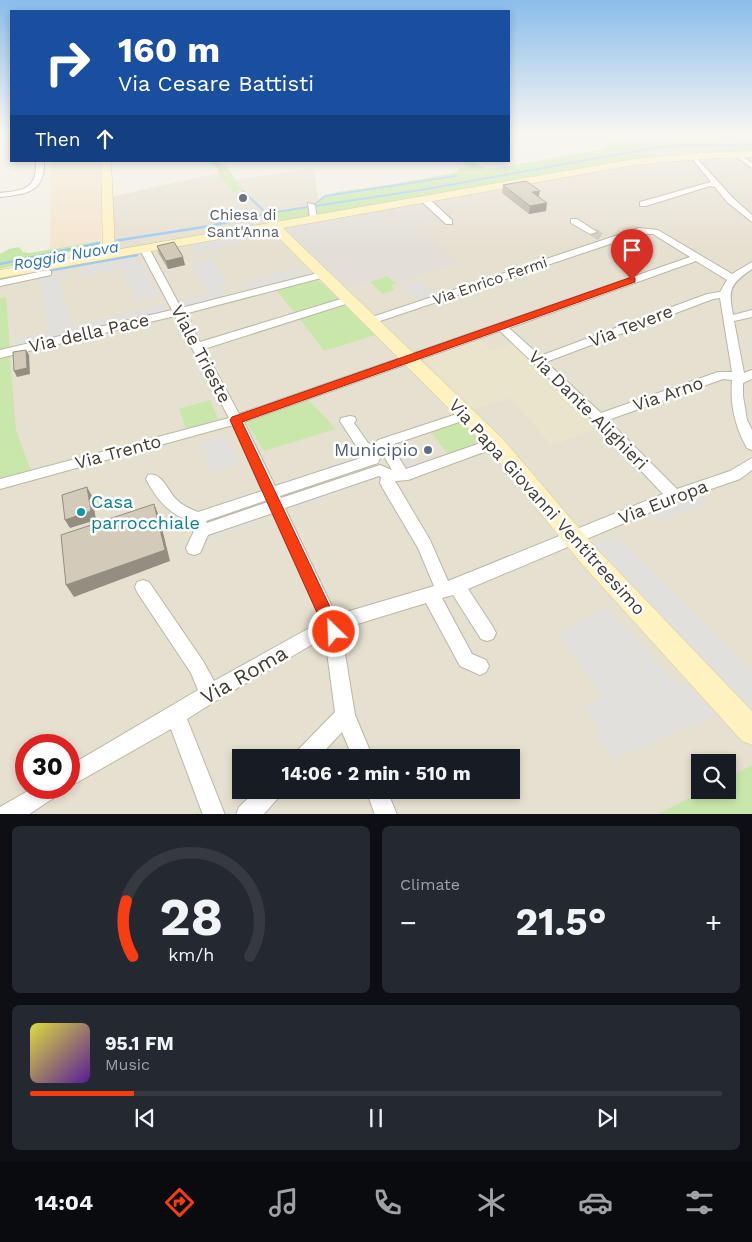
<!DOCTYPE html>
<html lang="en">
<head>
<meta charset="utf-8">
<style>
  :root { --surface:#171b24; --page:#242831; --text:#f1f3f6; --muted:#9ea1a6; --line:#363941; --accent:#f93d12 }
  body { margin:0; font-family:"Work Sans",sans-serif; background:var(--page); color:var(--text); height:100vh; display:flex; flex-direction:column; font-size:19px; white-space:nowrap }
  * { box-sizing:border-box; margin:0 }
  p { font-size:16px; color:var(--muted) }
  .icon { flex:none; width:28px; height:28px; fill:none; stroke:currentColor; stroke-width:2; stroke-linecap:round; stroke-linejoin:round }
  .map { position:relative; height:814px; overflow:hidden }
  .sheet { display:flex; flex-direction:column; gap:12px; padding:12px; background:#0d0f14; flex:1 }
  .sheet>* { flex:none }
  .top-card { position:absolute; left:10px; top:10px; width:500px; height:152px; border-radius:0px; box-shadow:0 2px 8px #0003; background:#1a4fa0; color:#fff; overflow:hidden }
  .controls { position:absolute; left:691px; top:754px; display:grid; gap:10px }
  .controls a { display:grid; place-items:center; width:45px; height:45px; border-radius:0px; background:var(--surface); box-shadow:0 2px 8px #0003; font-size:25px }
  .speed { position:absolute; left:15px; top:734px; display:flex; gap:10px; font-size:25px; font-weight:700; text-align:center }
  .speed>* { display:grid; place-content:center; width:65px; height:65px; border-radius:50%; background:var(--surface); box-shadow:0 2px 8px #0003; line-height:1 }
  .speed .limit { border:8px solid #d22; background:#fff; color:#111 }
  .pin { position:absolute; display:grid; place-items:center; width:42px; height:42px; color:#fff; margin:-51px -21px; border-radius:50% 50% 50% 0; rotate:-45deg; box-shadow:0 0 5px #0007 }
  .pin .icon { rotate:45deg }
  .me { position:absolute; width:55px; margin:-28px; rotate:336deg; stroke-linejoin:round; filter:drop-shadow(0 0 4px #0008) }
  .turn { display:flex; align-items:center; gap:18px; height:105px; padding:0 25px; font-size:22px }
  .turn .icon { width:65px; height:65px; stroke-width:2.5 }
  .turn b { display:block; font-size:35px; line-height:42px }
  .then { display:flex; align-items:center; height:48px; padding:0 25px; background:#0003; gap:10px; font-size:19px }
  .big { font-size:38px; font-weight:700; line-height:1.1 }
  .sheet .card { flex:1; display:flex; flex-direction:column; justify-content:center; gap:8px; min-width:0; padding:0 18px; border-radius:8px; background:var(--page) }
  .sheet .dial { align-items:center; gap:0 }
  .dial svg { height:130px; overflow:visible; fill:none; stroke:var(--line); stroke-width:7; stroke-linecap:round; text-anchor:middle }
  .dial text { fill:var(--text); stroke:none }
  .song { display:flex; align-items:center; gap:15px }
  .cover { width:60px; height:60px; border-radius:8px; background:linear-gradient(135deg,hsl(60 70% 55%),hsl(270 70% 35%)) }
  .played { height:5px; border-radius:2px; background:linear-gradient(90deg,var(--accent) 15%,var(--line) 15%) }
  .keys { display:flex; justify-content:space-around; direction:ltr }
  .heat { display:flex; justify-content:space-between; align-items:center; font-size:28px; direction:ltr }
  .sheet .tiles { flex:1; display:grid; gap:12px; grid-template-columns:1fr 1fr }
  .card:last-child { grid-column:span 2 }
  .trip { position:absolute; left:232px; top:749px; width:288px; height:50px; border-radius:0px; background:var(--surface); box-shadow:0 2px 8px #0003; font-weight:700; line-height:50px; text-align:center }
  .tab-bar { display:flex; height:80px; justify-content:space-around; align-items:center; background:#090b0e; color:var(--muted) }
  .tab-bar .icon { width:35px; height:35px }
  .tab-bar .on { color:var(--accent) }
  .tab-bar b { font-size:22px; color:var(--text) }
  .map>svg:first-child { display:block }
  .residential { fill:#e6e0d1; fill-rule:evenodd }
  .commercial { fill:#f4e5ce }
  .industrial { fill:#e3dfd8 }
  .education { fill:#ebe4cd }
  .green { fill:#cae7ab }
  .parking { fill:#e2e0dc }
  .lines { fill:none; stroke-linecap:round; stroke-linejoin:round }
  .stream-far1 { stroke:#9ecbef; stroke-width:2 }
  .stream { stroke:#9ecbef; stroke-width:2.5 }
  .street-tunnel { stroke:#cfcbc0; stroke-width:9; stroke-dasharray:9 4.5; stroke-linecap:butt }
  .street-casing { stroke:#bdb6a6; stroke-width:2 }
  .secondary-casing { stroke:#d2c393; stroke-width:1 }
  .street { fill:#fff; fill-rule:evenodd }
  .secondary { fill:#fef2c1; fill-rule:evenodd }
  .wall { fill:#b5ae9f }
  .shaded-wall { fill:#948d82 }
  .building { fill:#d3cab9; stroke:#948d82 }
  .route { fill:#f93d12; stroke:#a2280c }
  .worship-dot { fill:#6b7280; stroke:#fff; stroke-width:2 }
  .service-dot { fill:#5c6f8a; stroke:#fff; stroke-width:2 }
  .culture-dot { fill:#0f9aa8; stroke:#fff; stroke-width:2 }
  .labels { text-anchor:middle; stroke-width:5; stroke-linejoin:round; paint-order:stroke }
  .far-worship-label { font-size:15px; fill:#5b616d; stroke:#fff }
  .far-street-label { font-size:15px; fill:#433e34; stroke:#fff }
  .far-water-label { font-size:16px; font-style:italic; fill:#2e73ae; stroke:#fff }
  .street-label { font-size:18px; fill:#433e34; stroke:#fff }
  .service-label { font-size:18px; fill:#4e5e75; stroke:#fff; text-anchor:end }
  .culture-label { font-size:18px; fill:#0d838f; stroke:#fff; text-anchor:start }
  .near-street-label { font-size:21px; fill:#433e34; stroke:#fff }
</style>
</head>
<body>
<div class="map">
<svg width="752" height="815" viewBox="0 0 752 815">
  <rect width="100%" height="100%" fill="#f2eee3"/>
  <path class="residential" d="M688 145 724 147 736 156H752V814L0 815V278L117 257 111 197 218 173 234 193 242 189 235 180 312 168 314 171 319 204 317 206 270 214 273 221 345 290 388 276 459 263 412 224 424 202 664 159 647 151ZM26 745H69V788H26ZM241 758H511V790H241ZM700 762H728V790H700Z"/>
  <path class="commercial" d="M51 161H102L101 241 50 249Z"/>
  <g class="industrial">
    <path d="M616 134H719L695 138H677L640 142Z"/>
    <path d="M424 202 441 218 412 224 460 263 395 283 388 276 345 290 282 227Z"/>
  </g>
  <path class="education" d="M478 338 492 351 513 343 599 428 552 445 510 398 472 410 423 358Z"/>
  <g class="green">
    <path d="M593 134C600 134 610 132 617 134 625 136 634 142 643 142 678 140 712 134 748 134L741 137 709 140 723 143 752 142V150L729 151C715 139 667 148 649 150L659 156 278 221H273L270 214 316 206 319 204V199L337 192 394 184 457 172 460 168 469 167 460 161H473L485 169 497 168 605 149 608 144Z"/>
    <path d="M208 161C228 161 231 175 242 189L234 193 218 173V168Z"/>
    <path d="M101 241 98 245 0 269V254L9 249 19 247 23 252 29 253Z"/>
    <path d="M387 276 396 284 391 286 395 290 383 294 370 282Z"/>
    <path d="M318 280 339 299 295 313 276 290Z"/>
    <path d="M6 297 10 348 0 350V298Z"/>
    <path d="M345 305 375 335 324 351 300 319Z"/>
    <path d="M10 356 16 430 31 471 0 480V359Z"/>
    <path d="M210 400 218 419 186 430 179 409Z"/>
    <path d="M309 400 336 429 264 451 246 422Z"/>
    <path d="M464 421 485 443 449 456 431 432Z"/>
    <path d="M752 765V814H658L704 790H728V778Z"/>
  </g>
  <g class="parking">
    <path d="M260 230 264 235 196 254 191 246Z"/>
    <path d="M138 256 159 296 137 301 122 268 83 277 80 266Z"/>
    <path d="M210 259 228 283 220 286 226 296 188 306 184 299 209 292 191 264Z"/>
    <path d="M296 268 305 276 248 291 242 283Z"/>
    <path d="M68 272 69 276 59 279 72 326 162 304 166 312 16 348 15 340 50 331 39 279Z"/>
    <path d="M417 281 435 295 420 301 402 286Z"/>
    <path d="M225 435 239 464 212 473 200 443Z"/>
    <path d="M402 442 418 467 408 470 392 445Z"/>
    <path d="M364 454 379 478 297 508 285 481Z"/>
    <path d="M253 491 265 519 202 542 193 512Z"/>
    <path d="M700 494 708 503 660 521 652 512Z"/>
    <path d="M615 535 752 670V715L591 548Z"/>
    <path d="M606 607 679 687 685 682 716 716 612 759 598 737 602 734 585 707 602 696 559 633Z"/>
  </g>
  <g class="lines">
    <g class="stream-far1">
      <path d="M243 191 266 213"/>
      <path d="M314 205 325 196 456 176"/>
      <path d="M262 214 427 189 648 149 681 145H752"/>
    </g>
    <g class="stream">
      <path d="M114 241 210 226 268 213"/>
      <path d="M0 264 99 243"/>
      <path d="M47 271 137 255"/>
      <path d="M0 280 9 278"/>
    </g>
    <path class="street-tunnel" d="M593 232 601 237"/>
    <g class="street-casing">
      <g id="street">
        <path d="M538 134H553L527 139 524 137Z"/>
        <path d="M736 152 752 163V168L734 155V153Z"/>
        <path d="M693 154 733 198 752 215V222L727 202 715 187 710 186 646 206H640V202L711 182 690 156Z"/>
        <path d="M36 161H44C45 193 26 194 0 197V193C24 190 37 190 36 161Z"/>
        <path d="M421 197H427L452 220V224H446L421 201Z"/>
        <path d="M308 203 315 205 317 220 310 218Z"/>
        <path d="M571 219H577L597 232 590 234 571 223Z"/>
        <path d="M639 228 658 230 732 274 752 262V269C730 284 728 289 733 315L752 310V317L734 321 744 373 752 370V379L743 383V396L747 420 752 430V450L747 448C735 427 730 405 732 380L723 379 608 420 677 489 730 471 752 458V470L740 479 679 500 468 589 493 627 496 633 493 639 487 641 481 639 453 595 442 598 472 654 486 660 489 666 486 672 480 675 460 666 426 603 341 629 355 715 373 758H353L342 732 318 758H294L297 751 335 712 325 637 217 700 187 719 225 815H203L171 729 69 787V766L198 690 191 673 137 592 135 587 137 582 143 580 149 582 203 661 214 681 322 621 273 513 208 535 200 553 194 555 188 553 186 548 194 531 192 522C169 514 157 500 146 479L148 475C162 471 168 492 177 500 183 506 190 509 198 512L262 491 233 425 0 489V479L229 418 175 316 0 358V350L172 310 139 248 144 245 149 248 181 308 322 272 325 273V277L184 314 200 342 344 298H352L353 300 352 302 204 349 239 414 690 257 653 234H640L374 323H366L365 321 366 319ZM696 261 727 280 720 292 707 294 540 356 509 328ZM720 298 732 372H718L601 413 546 362 713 299ZM500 331 594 421 663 494 448 581 430 540 395 481 408 480 500 446 502 443 500 440 495 438 406 469 391 445 471 418 473 415 471 412H463L378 440 374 445 368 443 354 423 356 420 355 417 350 416 341 418 340 421 358 449 368 453 367 456 275 486 244 422ZM382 453 392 470 380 465 281 498 280 496 378 463ZM379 476 381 477 380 483 382 487 418 548 434 586 336 615 285 508ZM267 500 268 502 207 523 206 521Z"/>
        <path d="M48 270 51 271V275L0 286V280Z"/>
        <path d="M33 788H61L58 795 28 815H0V807Z"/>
        <path d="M257 790H282L279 797 263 815H236L239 807Z"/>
        <path d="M366 790H387L397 815H375Z"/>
      </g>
    </g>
    <g class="secondary-casing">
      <path id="secondary" d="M752 151V157L699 159 634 165 283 228 502 438 596 548 752 711V745L742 741 580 562 488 448 271 230 0 278V270L103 252 101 161H111L115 250 634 159 699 153Z"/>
    </g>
    <use href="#street" class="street"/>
    <use href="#secondary" class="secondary"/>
  </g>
  <g class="wall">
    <path d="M503 185 539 197 546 211 529 214 502 193Z"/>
    <path d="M157 246 185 265 168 269 159 254Z"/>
  </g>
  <g class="shaded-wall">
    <path d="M540 191 538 198 532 192Z"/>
    <path d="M547 203 546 211 529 214 530 206Z"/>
    <path d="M183 257 185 265 168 269 166 261Z"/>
    <path d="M26 350 29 355 30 374 17 377 14 371Z"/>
    <path d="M87 487 92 496 96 520 70 528 65 520Z"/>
    <path d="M154 504 159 516 170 561 74 597 66 585Z"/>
  </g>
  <g class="building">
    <path d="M526 181 540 191 532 192 547 203 530 206 503 185Z"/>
    <path d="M174 242 183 257 166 261 157 246Z"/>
    <path d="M26 350 27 368 14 371 13 352Z"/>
    <path d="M87 487 91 511 65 520 62 495Z"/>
    <path d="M154 504 165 550 66 585 61 535Z"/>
  </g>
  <linearGradient id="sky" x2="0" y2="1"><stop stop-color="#8abdeb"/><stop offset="0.54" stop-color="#f9f7f2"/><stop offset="1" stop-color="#f9f7f2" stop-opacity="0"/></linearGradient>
  <rect width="752" height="248" fill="url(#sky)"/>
  <path class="route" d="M632 277 635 278V282L242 422 342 632 340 637 334 640 328 637 230 420 232 417Z"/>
  <circle class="worship-dot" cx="243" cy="198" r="5"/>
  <circle class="service-dot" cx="428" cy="450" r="5"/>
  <circle class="culture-dot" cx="81" cy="512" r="5"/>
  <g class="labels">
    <g class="far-worship-label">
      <text x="243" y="220">Chiesa di<tspan x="243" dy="17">Sant'Anna</tspan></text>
    </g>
    <g class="far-street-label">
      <text transform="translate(490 281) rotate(-19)" y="5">Via Enrico Fermi</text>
    </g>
    <g class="far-water-label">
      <text transform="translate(66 255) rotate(-10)" y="6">Roggia Nuova</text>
    </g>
    <g class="street-label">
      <text transform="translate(631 326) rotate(-21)" y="6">Via Tevere</text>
      <text transform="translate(89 333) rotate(-13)" y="6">Via della Pace</text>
      <text transform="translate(201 354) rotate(62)" y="6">Viale Trieste</text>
      <text transform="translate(668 394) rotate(-19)" y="6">Via Arno</text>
      <text transform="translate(588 410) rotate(45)" y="6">Via Dante Alighieri</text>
      <text transform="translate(118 452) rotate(-15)" y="6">Via Trento</text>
      <text transform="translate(663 502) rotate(-21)" y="6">Via Europa</text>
      <text transform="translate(547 507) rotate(48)" y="6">Via Papa Giovanni Ventitreesimo</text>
    </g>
    <g class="service-label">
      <text x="418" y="456">Municipio</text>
    </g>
    <g class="culture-label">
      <text x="91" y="508">Casa<tspan x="91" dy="21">parrocchiale</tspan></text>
    </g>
    <g class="near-street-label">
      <text transform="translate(244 675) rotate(-30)" y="7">Via Roma</text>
    </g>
  </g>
</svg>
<div class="controls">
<a><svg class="icon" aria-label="search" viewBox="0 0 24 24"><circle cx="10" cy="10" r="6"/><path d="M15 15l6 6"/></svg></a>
</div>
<div class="speed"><div class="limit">30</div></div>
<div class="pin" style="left:632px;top:280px;background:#d93025"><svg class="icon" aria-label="arrive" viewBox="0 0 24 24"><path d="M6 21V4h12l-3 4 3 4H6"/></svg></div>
<svg class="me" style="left:334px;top:632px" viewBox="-20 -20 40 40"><circle r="17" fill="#f93d12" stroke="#fff" stroke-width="3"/><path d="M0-11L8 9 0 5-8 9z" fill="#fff"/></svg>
<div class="trip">14:06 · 2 min · 510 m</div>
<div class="top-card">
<div class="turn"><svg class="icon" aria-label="right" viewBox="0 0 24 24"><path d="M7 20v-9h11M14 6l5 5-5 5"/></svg><div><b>160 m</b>Via Cesare Battisti</div></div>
<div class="then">Then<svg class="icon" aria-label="ahead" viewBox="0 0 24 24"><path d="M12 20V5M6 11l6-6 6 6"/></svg></div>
</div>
</div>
<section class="sheet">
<div class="tiles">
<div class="card dial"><svg viewBox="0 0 100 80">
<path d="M14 69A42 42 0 1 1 86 69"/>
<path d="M14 69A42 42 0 0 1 10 35" stroke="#f93d12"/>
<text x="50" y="56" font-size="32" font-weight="700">28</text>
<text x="50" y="72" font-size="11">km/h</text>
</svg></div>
<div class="card"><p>Climate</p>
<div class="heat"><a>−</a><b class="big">21.5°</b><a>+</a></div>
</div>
<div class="card">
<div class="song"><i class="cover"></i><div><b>95.1 FM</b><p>Music</p></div></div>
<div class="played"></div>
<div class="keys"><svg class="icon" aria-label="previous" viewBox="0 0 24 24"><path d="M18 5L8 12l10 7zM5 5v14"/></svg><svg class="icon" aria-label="pause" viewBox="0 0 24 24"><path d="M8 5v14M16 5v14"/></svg><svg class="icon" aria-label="next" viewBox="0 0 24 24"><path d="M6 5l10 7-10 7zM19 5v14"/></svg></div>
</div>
</div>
</section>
<nav class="tab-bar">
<b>14:04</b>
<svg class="icon on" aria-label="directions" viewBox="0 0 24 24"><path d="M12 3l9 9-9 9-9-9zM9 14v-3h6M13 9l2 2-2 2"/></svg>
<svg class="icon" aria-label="music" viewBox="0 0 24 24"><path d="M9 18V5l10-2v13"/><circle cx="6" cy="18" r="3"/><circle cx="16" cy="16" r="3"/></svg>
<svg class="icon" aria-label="phone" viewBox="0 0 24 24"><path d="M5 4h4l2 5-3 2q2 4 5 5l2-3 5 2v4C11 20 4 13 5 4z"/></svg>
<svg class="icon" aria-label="climate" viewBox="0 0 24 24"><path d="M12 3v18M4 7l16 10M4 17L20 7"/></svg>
<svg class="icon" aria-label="car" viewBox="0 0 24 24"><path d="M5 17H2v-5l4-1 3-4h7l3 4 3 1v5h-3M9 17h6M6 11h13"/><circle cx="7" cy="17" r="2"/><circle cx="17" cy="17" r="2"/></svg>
<svg class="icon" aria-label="filters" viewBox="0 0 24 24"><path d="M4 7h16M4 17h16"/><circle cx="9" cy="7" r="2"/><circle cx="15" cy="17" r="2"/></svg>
</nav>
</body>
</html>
